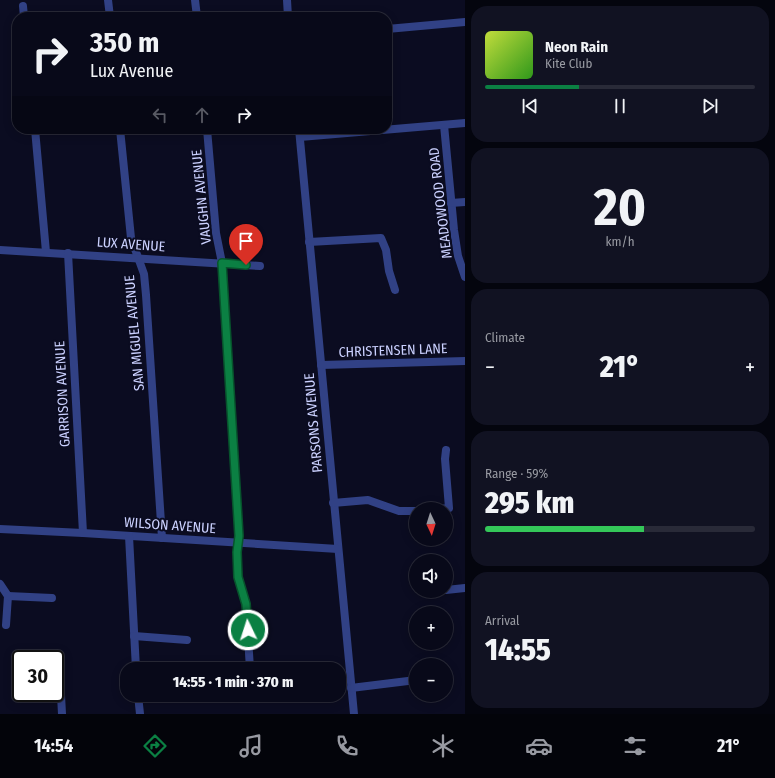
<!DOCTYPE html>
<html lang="en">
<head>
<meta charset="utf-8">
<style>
  :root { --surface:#080919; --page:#111222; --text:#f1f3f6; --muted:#989aa2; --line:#292a38; --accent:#0b8043 }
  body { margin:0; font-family:"Fira Sans Condensed",sans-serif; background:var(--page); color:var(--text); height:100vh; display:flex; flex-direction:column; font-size:15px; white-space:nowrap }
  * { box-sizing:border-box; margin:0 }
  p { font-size:13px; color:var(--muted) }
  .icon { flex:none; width:22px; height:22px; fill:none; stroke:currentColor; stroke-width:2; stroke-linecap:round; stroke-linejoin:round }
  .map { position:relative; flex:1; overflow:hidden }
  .sheet { display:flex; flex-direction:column; gap:6px; padding:6px; background:#04050e; width:310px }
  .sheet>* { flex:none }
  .guide { position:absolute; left:12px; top:12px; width:380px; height:122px; border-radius:16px; box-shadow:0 2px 10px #0003,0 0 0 1px var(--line); background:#080919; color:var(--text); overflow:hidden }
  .needle { width:26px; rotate:176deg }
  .fabs { position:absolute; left:409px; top:502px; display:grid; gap:8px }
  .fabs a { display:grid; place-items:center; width:44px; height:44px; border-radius:50%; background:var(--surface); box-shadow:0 2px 10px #0003,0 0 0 1px var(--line); font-size:20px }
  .speed { position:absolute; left:12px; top:650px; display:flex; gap:8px; font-size:20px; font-weight:700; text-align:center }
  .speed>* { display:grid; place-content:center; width:52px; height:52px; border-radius:50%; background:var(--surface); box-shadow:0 2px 10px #0003,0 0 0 1px var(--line); line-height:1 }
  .speed .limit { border:2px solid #111; border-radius:6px; background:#fff; color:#111 }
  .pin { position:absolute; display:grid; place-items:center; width:34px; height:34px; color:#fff; margin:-41px -17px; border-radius:50% 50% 50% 0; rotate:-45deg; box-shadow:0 0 4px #0007 }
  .pin .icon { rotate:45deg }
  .me { position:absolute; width:44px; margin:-22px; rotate:356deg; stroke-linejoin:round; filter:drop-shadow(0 0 3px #0008) }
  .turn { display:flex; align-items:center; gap:14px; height:84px; padding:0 12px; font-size:18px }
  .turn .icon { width:52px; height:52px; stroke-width:2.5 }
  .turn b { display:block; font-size:28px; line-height:34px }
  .lanes { display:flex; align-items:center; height:38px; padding:0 12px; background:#0003; justify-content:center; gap:20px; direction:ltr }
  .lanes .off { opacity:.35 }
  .big { font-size:30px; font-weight:800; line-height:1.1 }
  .sheet .tile { flex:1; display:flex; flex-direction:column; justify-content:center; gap:6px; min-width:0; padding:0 14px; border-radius:16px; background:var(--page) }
  .sheet .dial { align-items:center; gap:0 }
  .dial b { font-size:52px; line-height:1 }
  .song { display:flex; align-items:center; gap:12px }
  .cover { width:48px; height:48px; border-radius:6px; background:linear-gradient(135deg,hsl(70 70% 55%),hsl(110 70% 35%)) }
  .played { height:4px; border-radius:2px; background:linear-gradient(90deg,var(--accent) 35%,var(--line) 35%) }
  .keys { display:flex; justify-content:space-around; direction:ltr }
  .heat { display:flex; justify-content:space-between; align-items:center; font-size:22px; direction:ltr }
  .charge { height:6px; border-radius:3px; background:linear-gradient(90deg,#34c759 59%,var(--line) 0) }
  .trip { position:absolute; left:120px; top:662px; width:226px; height:40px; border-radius:16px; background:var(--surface); box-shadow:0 2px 10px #0003,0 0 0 1px var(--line); font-weight:800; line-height:40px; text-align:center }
  .tab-bar { display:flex; height:64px; justify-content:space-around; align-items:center; background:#03040a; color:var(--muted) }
  .tab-bar .icon { width:28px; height:28px }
  .tab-bar .current { color:var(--accent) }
  .tab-bar b { font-size:18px; color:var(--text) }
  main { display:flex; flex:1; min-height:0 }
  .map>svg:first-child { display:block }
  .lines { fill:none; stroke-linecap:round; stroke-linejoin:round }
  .minor { stroke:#314185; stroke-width:8 }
  .route-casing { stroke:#07532c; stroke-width:10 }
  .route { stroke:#0b8043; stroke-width:7 }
  .labels { text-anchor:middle; stroke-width:4; stroke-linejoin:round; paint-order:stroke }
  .street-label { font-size:14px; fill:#cbd1ff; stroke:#0b0c21 }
</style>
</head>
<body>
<main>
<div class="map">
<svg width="465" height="714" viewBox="0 0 465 714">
  <rect width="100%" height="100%" fill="#0b0c21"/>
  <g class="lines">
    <g class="minor">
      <path d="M108 0 110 17"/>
      <path d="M195 0 197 17"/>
      <path d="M287 0 288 17"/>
      <path d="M23 6 24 17"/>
      <path d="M387 29 465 22"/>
      <path d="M444 125 454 230 458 256 465 277"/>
      <path d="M35 129 46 252"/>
      <path d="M120 129 131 238 144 274 146 295 162 538"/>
      <path d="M207 129 216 233 222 263 239 535 237 552 238 577 246 605 250 669"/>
      <path d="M299 129 354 714"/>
      <path d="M300 137 465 123"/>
      <path d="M451 203 465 202"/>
      <path d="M309 242 381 238 386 250 389 271 395 290"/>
      <path d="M0 250 260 266"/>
      <path d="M68 253 83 533"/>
      <path d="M321 365 465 361"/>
      <path d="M333 503 368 500 399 511H416"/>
      <path d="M434 509 449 508 445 459 446 450"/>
      <path d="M0 529 83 533 338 549"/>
      <path d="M129 536 136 669"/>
      <path d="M0 584 8 596 6 625"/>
      <path d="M446 590 465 588"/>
      <path d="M433 591H436"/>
      <path d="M8 596 52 598"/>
      <path d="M134 636 187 640"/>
      <path d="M59 657 62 714"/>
      <path d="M351 688 416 680"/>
      <path d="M138 695 140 714"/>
    </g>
  </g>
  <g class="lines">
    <g class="route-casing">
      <path id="route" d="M246 265 222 263 239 536 237 552 238 577 246 604 248 630"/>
    </g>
    <use href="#route" class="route"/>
  </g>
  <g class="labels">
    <g class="street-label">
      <text transform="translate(201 197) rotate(-96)" y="5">VAUGHN AVENUE</text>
      <text transform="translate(440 203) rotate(-97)" y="5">MEADOWOOD ROAD</text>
      <text transform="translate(131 244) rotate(4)" y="5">LUX AVENUE</text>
      <text transform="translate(134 333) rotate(-95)" y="5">SAN MIGUEL AVENUE</text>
      <text transform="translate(393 350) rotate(-2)" y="5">CHRISTENSEN LANE</text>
      <text transform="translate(62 394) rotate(-93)" y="5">GARRISON AVENUE</text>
      <text transform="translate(313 423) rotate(-95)" y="5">PARSONS AVENUE</text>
      <text transform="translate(170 525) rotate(4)" y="5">WILSON AVENUE</text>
    </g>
  </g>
</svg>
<div class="fabs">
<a><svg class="needle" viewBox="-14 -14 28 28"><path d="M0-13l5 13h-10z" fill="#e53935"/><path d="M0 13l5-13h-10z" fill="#989aa2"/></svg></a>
<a><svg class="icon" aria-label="sound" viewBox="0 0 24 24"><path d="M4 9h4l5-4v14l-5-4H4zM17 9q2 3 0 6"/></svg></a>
<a>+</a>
<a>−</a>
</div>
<div class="speed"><div class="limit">30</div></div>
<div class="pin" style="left:246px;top:265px;background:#d93025"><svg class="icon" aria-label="arrive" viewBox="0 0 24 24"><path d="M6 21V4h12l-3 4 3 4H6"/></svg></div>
<svg class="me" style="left:248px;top:630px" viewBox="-20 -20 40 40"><circle r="17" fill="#0b8043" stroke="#fff" stroke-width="3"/><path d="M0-11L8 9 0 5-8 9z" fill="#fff"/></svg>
<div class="trip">14:55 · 1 min · 370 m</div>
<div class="guide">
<div class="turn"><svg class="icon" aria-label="right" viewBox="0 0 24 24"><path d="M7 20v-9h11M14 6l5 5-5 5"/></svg><div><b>350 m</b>Lux Avenue</div></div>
<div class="lanes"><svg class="icon off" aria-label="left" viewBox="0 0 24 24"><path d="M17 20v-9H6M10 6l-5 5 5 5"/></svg><svg class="icon off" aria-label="ahead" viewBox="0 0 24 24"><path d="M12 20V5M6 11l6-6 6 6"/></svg><svg class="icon" aria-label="right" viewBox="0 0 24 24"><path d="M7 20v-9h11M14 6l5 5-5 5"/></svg></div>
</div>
</div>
<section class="sheet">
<div class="tile">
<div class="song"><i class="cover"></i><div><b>Neon Rain</b><p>Kite Club</p></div></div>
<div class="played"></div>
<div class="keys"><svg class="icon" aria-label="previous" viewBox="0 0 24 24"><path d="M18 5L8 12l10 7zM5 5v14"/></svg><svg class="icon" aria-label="pause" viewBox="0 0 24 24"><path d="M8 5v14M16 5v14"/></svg><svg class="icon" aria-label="next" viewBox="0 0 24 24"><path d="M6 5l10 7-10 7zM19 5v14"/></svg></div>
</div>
<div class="tile dial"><b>20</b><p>km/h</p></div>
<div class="tile"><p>Climate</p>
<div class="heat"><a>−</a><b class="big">21°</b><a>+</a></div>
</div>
<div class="tile"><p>Range · 59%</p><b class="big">295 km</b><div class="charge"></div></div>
<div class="tile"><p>Arrival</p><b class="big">14:55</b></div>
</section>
</main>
<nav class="tab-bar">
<b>14:54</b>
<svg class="icon current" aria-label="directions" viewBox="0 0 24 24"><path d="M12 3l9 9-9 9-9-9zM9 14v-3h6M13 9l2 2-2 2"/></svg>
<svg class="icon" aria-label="music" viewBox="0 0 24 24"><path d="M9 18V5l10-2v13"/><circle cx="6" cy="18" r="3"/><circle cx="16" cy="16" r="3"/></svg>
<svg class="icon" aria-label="phone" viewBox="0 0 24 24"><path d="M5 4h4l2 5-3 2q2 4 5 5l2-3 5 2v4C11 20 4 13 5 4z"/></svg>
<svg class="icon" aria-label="climate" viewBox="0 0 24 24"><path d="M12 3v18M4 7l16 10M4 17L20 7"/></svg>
<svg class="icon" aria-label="car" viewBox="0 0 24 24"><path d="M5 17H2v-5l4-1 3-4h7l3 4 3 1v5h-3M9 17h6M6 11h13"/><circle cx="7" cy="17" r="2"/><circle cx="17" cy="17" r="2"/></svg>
<svg class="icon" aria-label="filters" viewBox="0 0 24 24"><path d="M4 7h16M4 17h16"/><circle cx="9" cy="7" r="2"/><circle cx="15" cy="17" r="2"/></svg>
<b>21°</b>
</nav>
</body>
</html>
